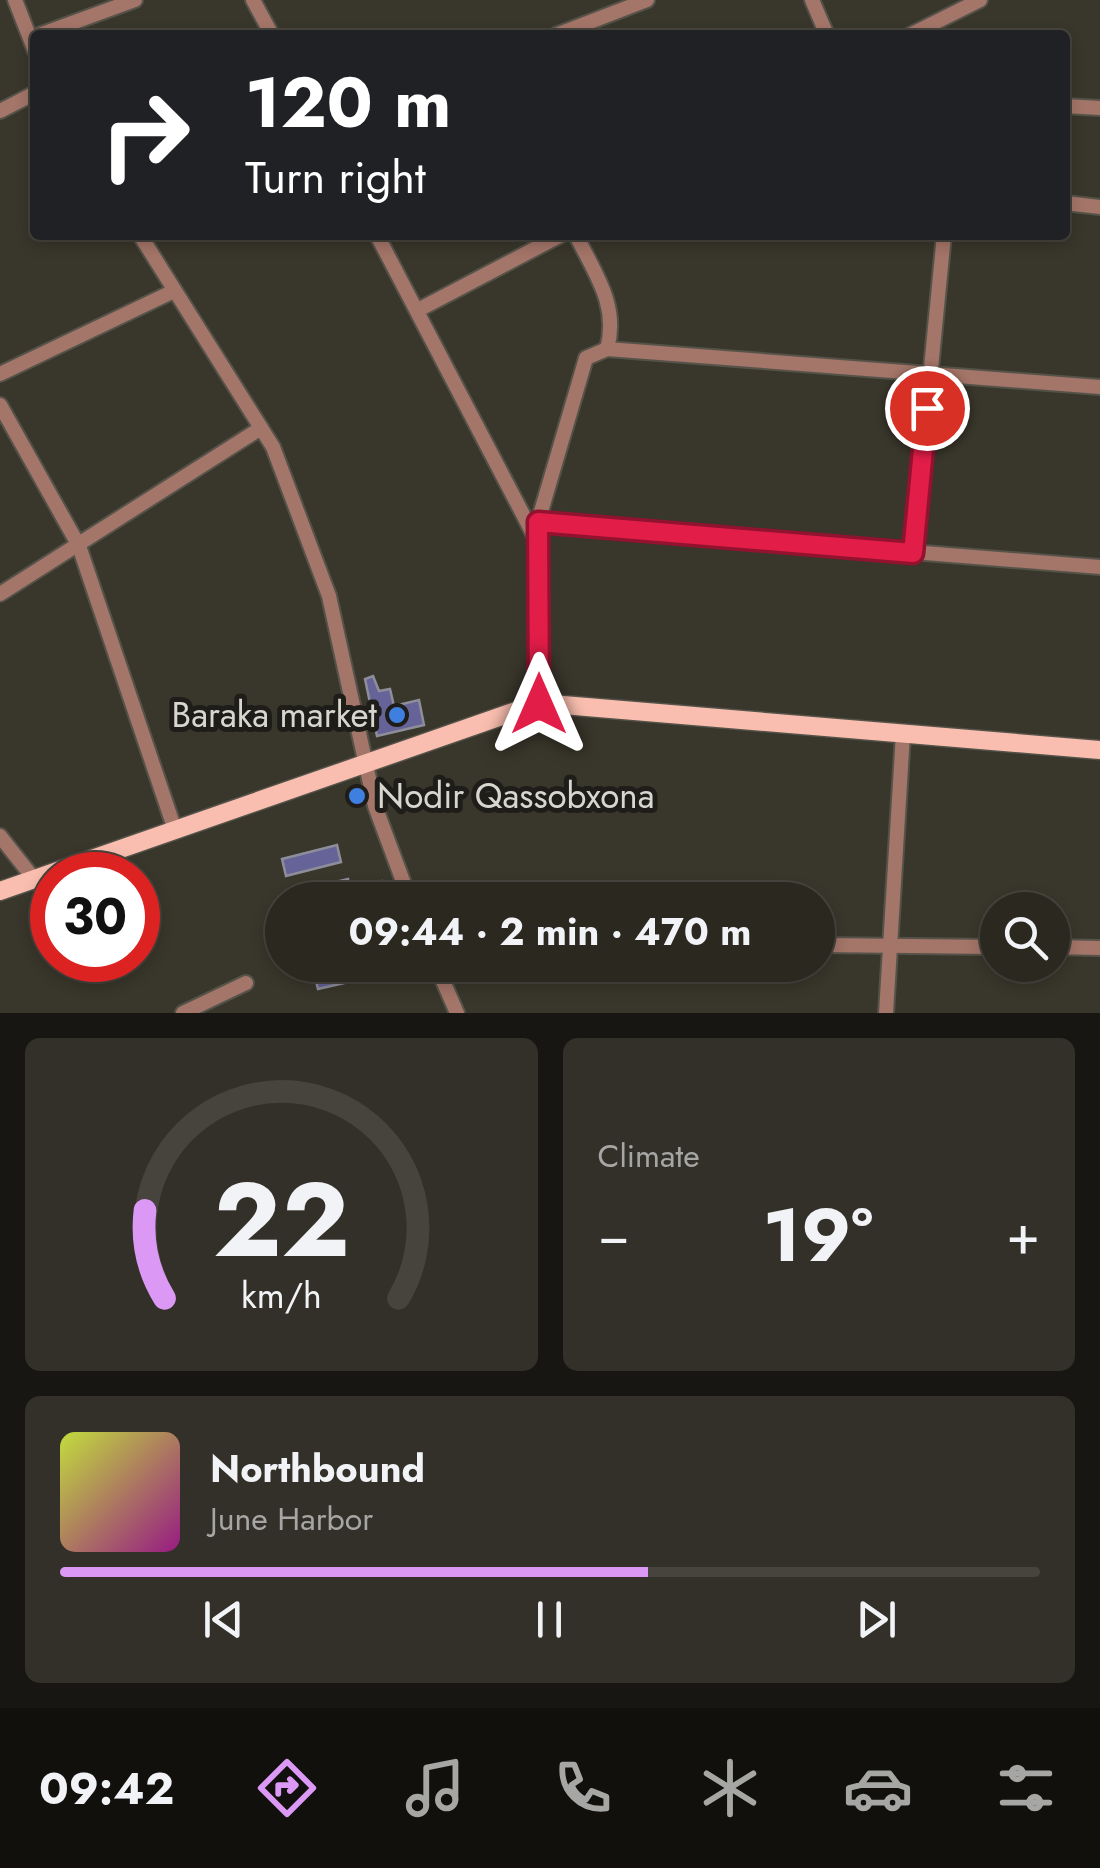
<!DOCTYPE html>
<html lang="en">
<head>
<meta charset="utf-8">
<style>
  :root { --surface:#2b2820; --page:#333029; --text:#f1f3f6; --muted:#a6a6a5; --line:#47443e; --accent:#db99f5 }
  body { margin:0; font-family:Jost,sans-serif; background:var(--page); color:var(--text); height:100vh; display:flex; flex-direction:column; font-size:38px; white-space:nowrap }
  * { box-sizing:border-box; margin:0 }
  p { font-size:32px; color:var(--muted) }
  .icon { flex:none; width:55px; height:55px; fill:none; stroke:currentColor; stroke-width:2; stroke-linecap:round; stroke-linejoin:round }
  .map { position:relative; height:1013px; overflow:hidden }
  .side { display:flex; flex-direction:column; gap:25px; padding:25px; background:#181612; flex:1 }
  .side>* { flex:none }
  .hud { position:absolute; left:30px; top:30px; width:1040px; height:210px; border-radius:10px; box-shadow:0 5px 15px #0003,0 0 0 2px var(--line); background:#202124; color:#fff; overflow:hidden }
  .controls { position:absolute; left:980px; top:892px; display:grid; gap:20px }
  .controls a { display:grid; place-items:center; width:90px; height:90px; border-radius:50%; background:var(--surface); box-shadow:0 5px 15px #0003,0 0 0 2px var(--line); font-size:50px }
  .speed { position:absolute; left:30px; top:852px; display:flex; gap:20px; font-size:50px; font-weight:700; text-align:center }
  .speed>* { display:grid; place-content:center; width:130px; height:130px; border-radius:50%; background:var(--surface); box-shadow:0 5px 15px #0003,0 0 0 2px var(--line); line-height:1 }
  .speed .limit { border:15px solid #d22; background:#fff; color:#111 }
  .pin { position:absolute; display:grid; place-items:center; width:85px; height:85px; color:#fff; margin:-42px; border:5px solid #fff; border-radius:50%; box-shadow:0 2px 10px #0007 }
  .me { position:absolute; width:110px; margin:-55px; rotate:0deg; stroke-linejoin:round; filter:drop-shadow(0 0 8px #0008) }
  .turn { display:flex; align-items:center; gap:35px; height:210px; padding:0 50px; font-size:45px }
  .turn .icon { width:130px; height:130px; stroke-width:2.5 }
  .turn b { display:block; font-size:70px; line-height:85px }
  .big { font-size:75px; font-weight:700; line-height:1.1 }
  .side .widget { flex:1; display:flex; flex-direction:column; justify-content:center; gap:15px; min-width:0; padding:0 35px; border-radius:15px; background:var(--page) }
  .side .dial { align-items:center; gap:0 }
  .dial svg { height:260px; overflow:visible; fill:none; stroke:var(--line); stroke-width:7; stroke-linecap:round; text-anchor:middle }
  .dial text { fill:var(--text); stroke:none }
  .song { display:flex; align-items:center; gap:30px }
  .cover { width:120px; height:120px; border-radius:15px; background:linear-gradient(135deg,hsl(70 70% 55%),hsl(310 70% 35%)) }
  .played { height:10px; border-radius:5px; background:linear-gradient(90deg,var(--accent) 60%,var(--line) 60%) }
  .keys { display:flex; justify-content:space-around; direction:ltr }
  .heat { display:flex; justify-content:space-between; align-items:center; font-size:55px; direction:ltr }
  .side .tiles { flex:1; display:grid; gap:25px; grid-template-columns:1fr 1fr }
  .widget:last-child { grid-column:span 2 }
  .trip { position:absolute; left:265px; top:882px; width:570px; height:100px; border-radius:50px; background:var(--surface); box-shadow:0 5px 15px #0003,0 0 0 2px var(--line); font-weight:700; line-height:100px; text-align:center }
  .dock { display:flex; height:160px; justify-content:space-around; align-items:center; background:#11100d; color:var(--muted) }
  .dock .icon { width:70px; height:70px }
  .dock .on { color:var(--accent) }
  .dock b { font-size:45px; color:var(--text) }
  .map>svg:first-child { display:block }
  .building { fill:#656397; stroke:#8e8e9a; stroke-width:2.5 }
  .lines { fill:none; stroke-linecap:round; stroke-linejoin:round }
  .minor-casing { stroke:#555349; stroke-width:18 }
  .major-casing { stroke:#555349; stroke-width:21 }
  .minor { stroke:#a47569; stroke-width:14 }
  .major { stroke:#f9beaf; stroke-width:18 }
  .route-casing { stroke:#92132f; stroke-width:25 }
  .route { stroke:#e11d48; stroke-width:18 }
  .shop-dot { fill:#3f7fe0; stroke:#1f1d19; stroke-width:4 }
  .labels { text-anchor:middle; stroke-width:10; stroke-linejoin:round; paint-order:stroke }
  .poi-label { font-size:35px; fill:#d7d6cf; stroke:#1f1d19; text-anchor:end }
</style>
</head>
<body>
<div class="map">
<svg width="1100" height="1013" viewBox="0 0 1100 1013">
  <rect width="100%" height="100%" fill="#39362b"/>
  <g class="building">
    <path d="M373 676 379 691 390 689 394 706 419 700 424 725 377 736 365 679Z"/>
    <path d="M337 845 341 862 286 876 282 859Z"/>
    <path d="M348 879 351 893 382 881 390 900H368L366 895 291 900 289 893Z"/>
    <path d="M335 965H350L353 981 318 989 313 970Z"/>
  </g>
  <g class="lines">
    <g class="minor-casing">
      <g id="minor">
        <path d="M15 0 35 51"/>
        <path d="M253 0 272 35"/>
        <path d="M812 0 827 35"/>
        <path d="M39 35 135 0"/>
        <path d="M556 35 647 0"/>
        <path d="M910 35 980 0"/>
        <path d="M1065 106 1100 108"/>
        <path d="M0 111 35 93"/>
        <path d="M1065 203 1100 207"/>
        <path d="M140 235 273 447 329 596 375 806 410 900"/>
        <path d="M377 235 540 547 539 703"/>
        <path d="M576 235C595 274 619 305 607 349L1100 387"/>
        <path d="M418 310 561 235"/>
        <path d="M0 374 174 291"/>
        <path d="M0 405 79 546 175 830"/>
        <path d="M538 522 586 358 607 349"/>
        <path d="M540 547 538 522 1100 567"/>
        <path d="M913 553 944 235"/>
        <path d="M0 594 261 428"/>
        <path d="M0 836 34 879"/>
        <path d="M818 945 998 947"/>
        <path d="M1052 947 1100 948"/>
        <path d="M436 965 457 1013"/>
        <path d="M183 1013 246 983"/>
        <path d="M886 1013 903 734"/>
      </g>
    </g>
    <g class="major-casing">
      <path id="major" d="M0 891 539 703 1100 750"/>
    </g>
    <use href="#minor" class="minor"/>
    <use href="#major" class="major"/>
  </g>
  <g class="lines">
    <g class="route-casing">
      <path id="route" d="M539 704 538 522 913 553 927 408"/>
    </g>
    <use href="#route" class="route"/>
  </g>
  <g class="shop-dot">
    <circle cx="397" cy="715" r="10"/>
    <circle cx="357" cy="796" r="10"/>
  </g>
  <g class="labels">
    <g class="poi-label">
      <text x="377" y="727">Baraka market</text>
      <text x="377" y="808" text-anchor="start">Nodir Qassobxona</text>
    </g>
  </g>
</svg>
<div class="controls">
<a><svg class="icon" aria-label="search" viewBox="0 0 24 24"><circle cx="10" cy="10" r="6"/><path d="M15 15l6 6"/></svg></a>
</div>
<div class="speed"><div class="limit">30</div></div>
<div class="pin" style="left:927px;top:408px;background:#d93025"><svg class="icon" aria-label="arrive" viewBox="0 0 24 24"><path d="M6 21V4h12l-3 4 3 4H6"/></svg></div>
<svg class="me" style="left:539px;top:704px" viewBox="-20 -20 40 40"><path d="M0-17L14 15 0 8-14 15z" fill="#e11d48" stroke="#fff" stroke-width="4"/></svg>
<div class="trip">09:44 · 2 min · 470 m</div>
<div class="hud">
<div class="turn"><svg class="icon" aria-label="right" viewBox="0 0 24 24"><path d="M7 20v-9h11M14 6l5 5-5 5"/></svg><div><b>120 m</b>Turn right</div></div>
</div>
</div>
<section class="side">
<div class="tiles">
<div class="widget dial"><svg viewBox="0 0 100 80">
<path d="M14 69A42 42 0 1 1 86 69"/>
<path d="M14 69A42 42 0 0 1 8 42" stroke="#db99f5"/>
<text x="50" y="56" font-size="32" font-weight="700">22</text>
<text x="50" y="72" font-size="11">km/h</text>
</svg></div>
<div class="widget"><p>Climate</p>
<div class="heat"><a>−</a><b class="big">19°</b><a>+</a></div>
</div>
<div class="widget">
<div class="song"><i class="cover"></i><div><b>Northbound</b><p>June Harbor</p></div></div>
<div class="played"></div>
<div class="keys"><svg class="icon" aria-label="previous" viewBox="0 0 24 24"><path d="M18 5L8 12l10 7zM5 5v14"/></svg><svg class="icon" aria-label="pause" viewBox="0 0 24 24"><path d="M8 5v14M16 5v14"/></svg><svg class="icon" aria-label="next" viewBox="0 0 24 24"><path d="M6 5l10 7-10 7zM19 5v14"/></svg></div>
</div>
</div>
</section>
<nav class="dock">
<b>09:42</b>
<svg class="icon on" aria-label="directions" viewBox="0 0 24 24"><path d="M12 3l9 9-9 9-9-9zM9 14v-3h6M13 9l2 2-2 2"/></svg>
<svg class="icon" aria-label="music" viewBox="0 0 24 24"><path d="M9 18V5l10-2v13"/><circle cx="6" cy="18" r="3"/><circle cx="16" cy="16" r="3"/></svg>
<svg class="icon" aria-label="phone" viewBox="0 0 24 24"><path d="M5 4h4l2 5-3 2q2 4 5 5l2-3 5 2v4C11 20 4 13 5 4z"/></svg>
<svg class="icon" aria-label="climate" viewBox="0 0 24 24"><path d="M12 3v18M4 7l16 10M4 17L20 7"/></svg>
<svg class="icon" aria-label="car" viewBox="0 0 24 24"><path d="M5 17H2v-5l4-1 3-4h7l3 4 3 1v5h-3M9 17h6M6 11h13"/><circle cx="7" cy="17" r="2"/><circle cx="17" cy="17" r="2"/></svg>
<svg class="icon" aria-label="filters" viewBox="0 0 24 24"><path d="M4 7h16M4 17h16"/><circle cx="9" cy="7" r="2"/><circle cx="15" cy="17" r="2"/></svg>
</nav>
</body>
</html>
